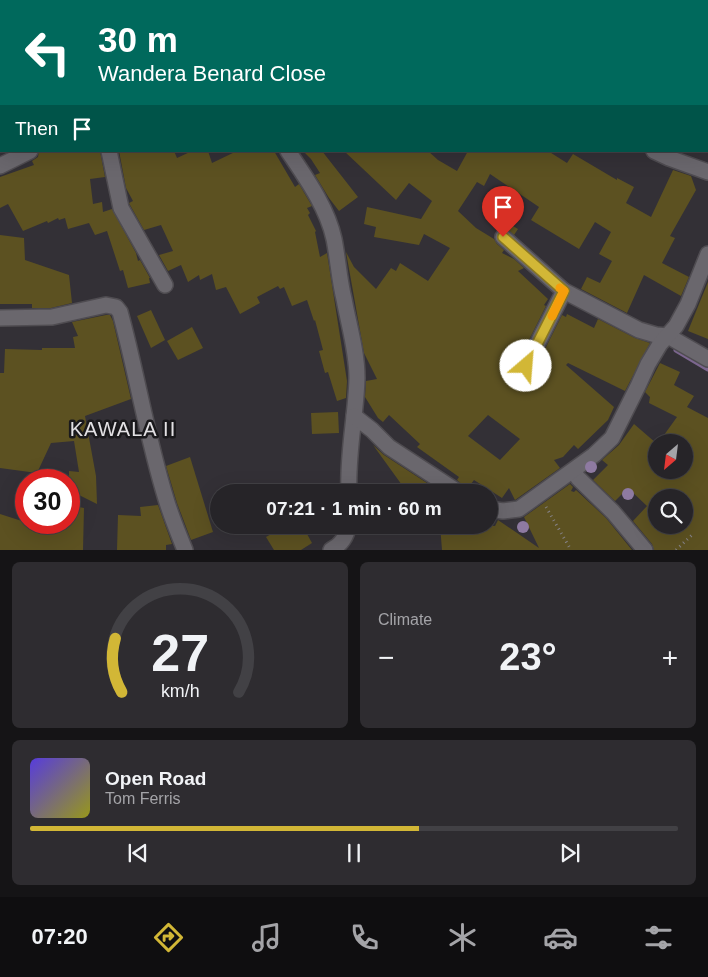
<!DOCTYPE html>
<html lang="en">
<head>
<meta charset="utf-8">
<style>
  :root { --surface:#262428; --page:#2e2c30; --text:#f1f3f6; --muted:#a4a4a8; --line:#424145; --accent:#d2b736 }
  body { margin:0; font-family:Helvetica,sans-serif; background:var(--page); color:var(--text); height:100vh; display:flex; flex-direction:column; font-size:19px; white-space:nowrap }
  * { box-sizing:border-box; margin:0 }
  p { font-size:16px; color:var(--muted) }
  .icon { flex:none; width:28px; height:28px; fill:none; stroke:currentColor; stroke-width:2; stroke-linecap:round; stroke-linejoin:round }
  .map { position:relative; height:550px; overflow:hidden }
  .panel { display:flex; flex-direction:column; gap:12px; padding:12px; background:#151416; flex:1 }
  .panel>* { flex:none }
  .guide { position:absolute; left:0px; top:0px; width:709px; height:152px; box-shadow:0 5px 20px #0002,0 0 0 1px var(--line); background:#00695c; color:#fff; overflow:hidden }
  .needle { width:32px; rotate:208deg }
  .tools { position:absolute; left:648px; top:434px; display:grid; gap:10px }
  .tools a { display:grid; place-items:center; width:45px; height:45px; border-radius:50%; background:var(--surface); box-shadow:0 5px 20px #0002,0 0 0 1px var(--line); font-size:25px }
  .speed { position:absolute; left:15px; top:469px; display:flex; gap:10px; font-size:25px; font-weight:700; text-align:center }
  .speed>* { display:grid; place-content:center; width:65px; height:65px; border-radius:50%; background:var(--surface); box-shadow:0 5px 20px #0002,0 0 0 1px var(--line); line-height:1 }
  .speed .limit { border:8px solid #d22; background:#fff; color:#111 }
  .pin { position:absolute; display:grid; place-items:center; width:42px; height:42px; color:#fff; margin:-51px -21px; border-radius:50% 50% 50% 0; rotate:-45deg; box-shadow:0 0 5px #0007 }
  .pin .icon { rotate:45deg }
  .me { position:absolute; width:55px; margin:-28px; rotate:27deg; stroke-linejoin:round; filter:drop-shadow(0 0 4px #0008) }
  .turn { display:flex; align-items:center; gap:18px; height:105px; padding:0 15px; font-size:22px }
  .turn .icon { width:65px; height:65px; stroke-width:2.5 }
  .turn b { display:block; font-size:35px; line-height:42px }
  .then { display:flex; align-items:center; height:48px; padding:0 15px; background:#0003; gap:10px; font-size:19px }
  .big { font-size:38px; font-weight:700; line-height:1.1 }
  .panel .widget { flex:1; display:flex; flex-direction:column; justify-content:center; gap:8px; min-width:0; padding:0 18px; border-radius:8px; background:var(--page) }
  .panel .dial { align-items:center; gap:0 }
  .dial svg { height:130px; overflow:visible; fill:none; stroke:var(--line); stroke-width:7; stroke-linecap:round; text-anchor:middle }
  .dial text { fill:var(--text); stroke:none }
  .song { display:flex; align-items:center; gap:15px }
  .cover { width:60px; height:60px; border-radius:8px; background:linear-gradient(135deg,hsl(250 70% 55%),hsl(60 70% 35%)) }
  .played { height:5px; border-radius:2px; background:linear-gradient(90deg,var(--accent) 60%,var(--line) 60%) }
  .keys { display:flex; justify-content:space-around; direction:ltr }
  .heat { display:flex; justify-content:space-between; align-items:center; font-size:28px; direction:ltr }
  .panel .tiles { flex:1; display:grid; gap:12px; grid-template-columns:1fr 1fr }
  .widget:last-child { grid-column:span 2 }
  .trip { position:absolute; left:210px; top:484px; width:288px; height:50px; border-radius:25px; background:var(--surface); box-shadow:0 5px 20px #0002,0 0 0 1px var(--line); font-weight:700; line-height:50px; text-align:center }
  .tab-bar { display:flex; height:80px; justify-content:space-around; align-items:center; background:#0f0e10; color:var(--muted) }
  .tab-bar .icon { width:35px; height:35px }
  .tab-bar .current { color:var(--accent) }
  .tab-bar b { font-size:22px; color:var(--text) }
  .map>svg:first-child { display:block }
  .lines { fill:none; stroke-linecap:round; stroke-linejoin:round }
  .stream { stroke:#7c668f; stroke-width:5 }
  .building { fill:#5c5121; fill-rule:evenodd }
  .minor-casing { stroke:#4f4c51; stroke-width:18 }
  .path { stroke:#858287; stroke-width:3; stroke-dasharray:1 4; stroke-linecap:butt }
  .minor { stroke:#6a676d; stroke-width:15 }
  .tree { fill:#8e7aa1 }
  .route-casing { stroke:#887723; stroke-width:12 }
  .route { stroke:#d2b736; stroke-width:9 }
  .slow { stroke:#f59e0b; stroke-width:9 }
  .labels { text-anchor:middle; stroke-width:5; stroke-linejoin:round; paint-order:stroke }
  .quarter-label { font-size:20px; letter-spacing:1px; fill:#e3e1e4; stroke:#1a191c }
</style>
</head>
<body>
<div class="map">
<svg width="708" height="550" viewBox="0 0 708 550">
  <rect width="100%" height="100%" fill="#333036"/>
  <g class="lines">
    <path class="stream" d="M676 350 708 369"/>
  </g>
  <g class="building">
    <path d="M39 151H100L105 177 90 179 93 204 102 202 103 212 112 209 136 253 138 261 140 260 150 278H149L150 283 128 288 123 270 120 271 107 231 95 235 89 223 68 229 65 218 59 220 58 218 48 223 47 221 23 231 8 204 0 208V177L34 165 32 161 38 157Z"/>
    <path d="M119 151H174L177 158 192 151H208L212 163 237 151H274L295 187 299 184 312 206 307 208 310 213 308 215 316 231 315 232 320 257 327 253 347 381 346 398 337 401 328 372 325 373 319 351 323 350 315 320 314 321 307 300 292 306 284 287 280 289 278 286 257 297 260 303 240 314 226 287 216 290 212 274 200 280 199 275 188 282 181 265 168 271 159 255 173 251 161 225 144 230 130 205 129 203 133 201 126 188Z"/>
    <path d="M303 151H322L358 197 339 211 329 198 315 175 320 173 311 159Z"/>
    <path d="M344 151H428L438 160 457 171 468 151H548L567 163 573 154 617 180V178L634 187 626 203 651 217 673 170 691 176 696 190 670 236 675 238 662 263 689 277 681 296 644 275 627 313 581 289 587 277 600 283 612 261 599 254 611 232 595 222 579 249 531 220 539 207 490 174 484 186 477 182 458 211 476 228 494 239 497 244 504 250 502 253 514 259 524 268 518 271 548 299 544 305 546 306 518 362 517 367 521 374 527 375 534 371 562 315 566 317 567 314 594 328 598 319 635 338 650 343 625 391 568 363 566 365 614 407 608 420 578 449 574 445 563 457 554 460 560 468 515 500 509 488 502 498 474 480 467 489 457 480 459 477 417 447 420 444 389 415 383 422 378 418 365 397 366 381 377 379 364 353 346 252 354 267 376 289 391 268 396 271 400 263 428 281 450 248 424 234 419 245 374 237 376 227 364 224 367 207 421 219 432 201 409 183 396 200ZM488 415 520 439 500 460 468 436Z"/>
    <path d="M503 220 518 229 514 235 505 228H500Z"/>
    <path d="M0 235 24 238 25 260 69 275 72 303 51 308H32V304H0Z"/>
    <path d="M708 282V339L688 331Z"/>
    <path d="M151 310 165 340 151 348 137 316Z"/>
    <path d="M106 315H110L113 321 131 399 85 416 96 476 97 504 69 490V471L79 472 74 441 51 443 37 473 0 468V373H4L5 349 42 350V348H75L73 337 78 336 72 322Z"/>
    <path d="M192 327 203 348 178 360 167 341Z"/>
    <path d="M660 363 680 372 674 385 694 396 687 407 708 418V550H654L652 544 633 521 647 506 628 488 615 501 593 480 608 465 602 460 619 445 634 424 656 443V470H684V442H659L677 417 649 403 650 397 645 392ZM656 498H684V525H656Z"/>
    <path d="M338 412 339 433 312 434 311 413Z"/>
    <path d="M373 445 384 455 430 485 417 492H407Z"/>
    <path d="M190 457 213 532 191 540 177 503 166 466Z"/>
    <path d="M570 484 573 487 571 491 574 492 576 490 606 518 632 550H442L440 525H466L478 533 483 525 495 526 498 520 539 548 524 517Z"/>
    <path d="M69 505 84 508 83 550H0V514L50 530V522H69Z"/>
    <path d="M158 505 172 544 166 545V550H117L118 515 141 516 140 507Z"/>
    <path d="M287 525H302L312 543 301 550H274L266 537Z"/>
  </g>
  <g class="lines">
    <g class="minor-casing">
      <g id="minor">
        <path d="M201 1V0"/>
        <path d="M431 1 432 0"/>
        <path d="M109 151 121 208 165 285"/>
        <path d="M288 151C306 178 327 207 334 239 338 259 339 279 344 299 349 326 357 351 357 378 356 416 347 454 349 492"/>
        <path d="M654 151 669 158 708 172"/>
        <path d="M0 166 30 151"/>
        <path d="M503 237 564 291 639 330 656 335 668 336 708 359"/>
        <path d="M0 318 52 317 106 305 116 307 120 312C137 374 147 438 166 499 171 516 178 533 185 550"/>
        <path d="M526 366 564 291"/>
        <path d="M354 416 372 430 389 447 458 492"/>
        <path d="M573 471 578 478 613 512 645 550"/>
        <path d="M489 509 503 511 519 509 594 455 612 438 638 386 648 364 660 344 676 326 688 304 708 254"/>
        <path d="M331 550C342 544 346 537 349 525"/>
      </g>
    </g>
    <g class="path">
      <path d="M546 507 571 550"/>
      <path d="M676 550 693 534"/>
    </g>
    <use href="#minor" class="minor"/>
  </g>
  <g class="tree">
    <circle cx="591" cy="467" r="6"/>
    <circle cx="628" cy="494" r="6"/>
    <circle cx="523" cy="527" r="6"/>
  </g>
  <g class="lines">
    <g class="route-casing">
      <path id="route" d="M503 237 564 291 526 366"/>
    </g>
    <use href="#route" class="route"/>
    <path class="slow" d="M552 316 564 291 560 288"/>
  </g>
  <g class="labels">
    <g class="quarter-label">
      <text x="123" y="436">KAWALA II</text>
    </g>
  </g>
</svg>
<div class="tools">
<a><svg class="needle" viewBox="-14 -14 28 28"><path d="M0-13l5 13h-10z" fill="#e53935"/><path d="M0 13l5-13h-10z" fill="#a4a4a8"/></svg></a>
<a><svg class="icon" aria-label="search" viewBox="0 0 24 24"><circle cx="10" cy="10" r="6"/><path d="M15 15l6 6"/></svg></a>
</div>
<div class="speed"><div class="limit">30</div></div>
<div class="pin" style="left:503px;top:237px;background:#d93025"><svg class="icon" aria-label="arrive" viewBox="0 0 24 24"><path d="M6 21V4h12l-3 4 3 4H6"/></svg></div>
<svg class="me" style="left:526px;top:366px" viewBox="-20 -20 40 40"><circle r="19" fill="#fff"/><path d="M0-13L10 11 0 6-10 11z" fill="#d2b736"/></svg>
<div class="trip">07:21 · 1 min · 60 m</div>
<div class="guide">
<div class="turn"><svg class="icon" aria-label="left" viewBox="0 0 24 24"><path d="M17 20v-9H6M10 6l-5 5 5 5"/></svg><div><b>30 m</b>Wandera Benard Close</div></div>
<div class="then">Then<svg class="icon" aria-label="arrive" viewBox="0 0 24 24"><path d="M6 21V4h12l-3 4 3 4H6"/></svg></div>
</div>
</div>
<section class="panel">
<div class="tiles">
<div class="widget dial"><svg viewBox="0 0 100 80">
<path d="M14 69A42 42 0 1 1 86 69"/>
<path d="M14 69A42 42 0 0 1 10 36" stroke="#d2b736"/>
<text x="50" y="56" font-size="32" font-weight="700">27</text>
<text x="50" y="72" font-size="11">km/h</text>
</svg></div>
<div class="widget"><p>Climate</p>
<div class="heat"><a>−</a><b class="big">23°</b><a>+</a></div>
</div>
<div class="widget">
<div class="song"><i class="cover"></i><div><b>Open Road</b><p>Tom Ferris</p></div></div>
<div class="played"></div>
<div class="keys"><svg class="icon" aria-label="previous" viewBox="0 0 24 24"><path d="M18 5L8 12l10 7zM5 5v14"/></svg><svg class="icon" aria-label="pause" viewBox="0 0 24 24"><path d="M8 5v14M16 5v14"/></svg><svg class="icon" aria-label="next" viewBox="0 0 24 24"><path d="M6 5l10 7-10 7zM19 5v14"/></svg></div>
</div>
</div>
</section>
<nav class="tab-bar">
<b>07:20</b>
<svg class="icon current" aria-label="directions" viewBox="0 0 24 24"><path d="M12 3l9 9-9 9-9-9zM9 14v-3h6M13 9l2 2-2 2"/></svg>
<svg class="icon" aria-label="music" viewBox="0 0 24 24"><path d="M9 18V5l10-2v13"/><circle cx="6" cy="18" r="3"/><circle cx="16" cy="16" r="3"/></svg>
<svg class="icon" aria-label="phone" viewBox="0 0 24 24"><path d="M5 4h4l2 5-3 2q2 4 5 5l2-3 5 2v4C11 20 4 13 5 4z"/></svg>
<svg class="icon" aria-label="climate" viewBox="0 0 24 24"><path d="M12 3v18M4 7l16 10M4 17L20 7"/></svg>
<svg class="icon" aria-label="car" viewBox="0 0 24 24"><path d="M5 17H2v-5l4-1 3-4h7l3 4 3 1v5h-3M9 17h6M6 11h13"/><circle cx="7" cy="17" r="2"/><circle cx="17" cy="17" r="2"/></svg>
<svg class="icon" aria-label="filters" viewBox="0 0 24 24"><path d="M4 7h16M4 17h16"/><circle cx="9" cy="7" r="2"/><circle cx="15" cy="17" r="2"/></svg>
</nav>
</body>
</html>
